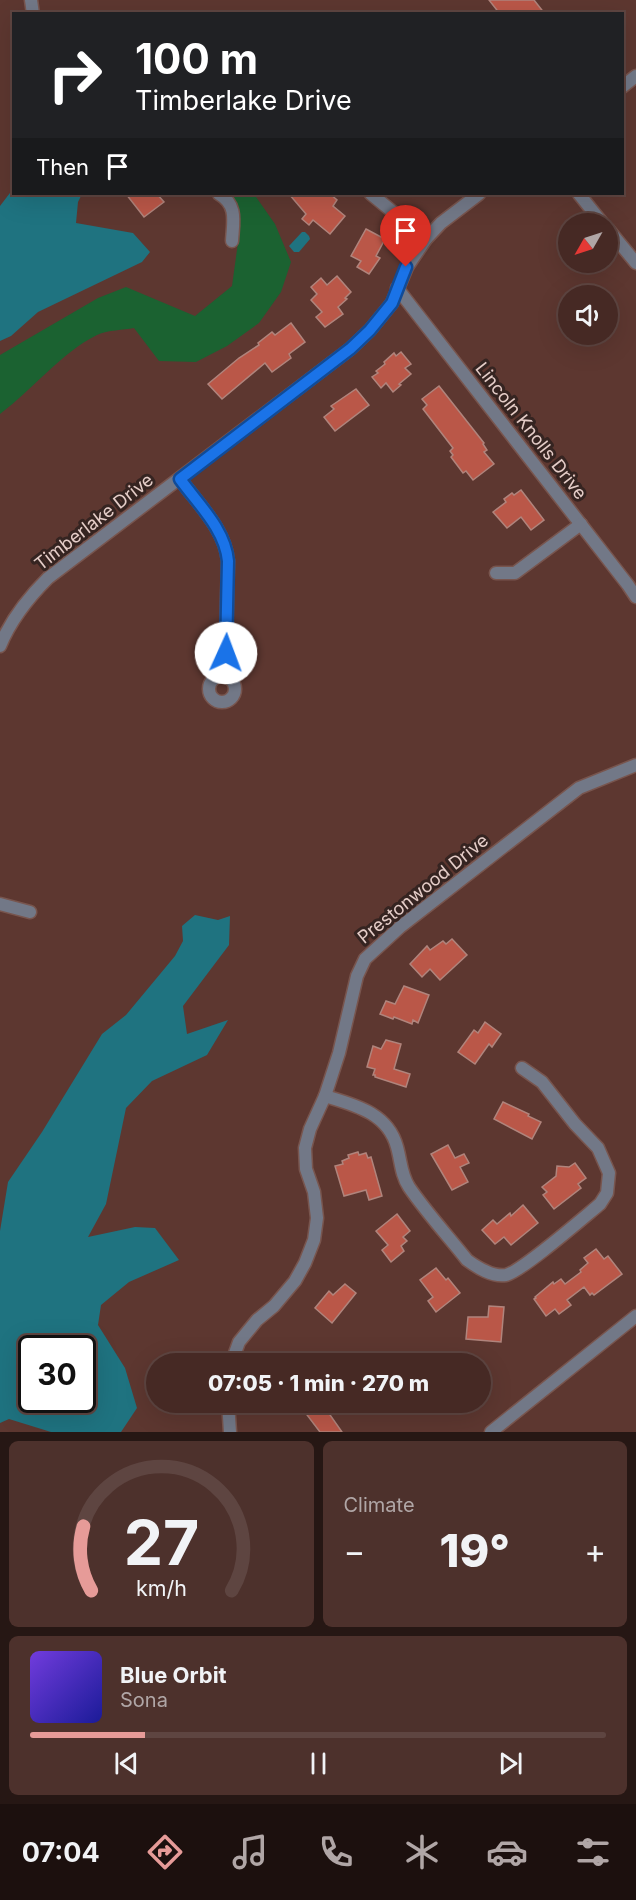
<!DOCTYPE html>
<html lang="en">
<head>
<meta charset="utf-8">
<style>
  :root { --surface:#462924; --page:#4d312c; --text:#f1f3f6; --muted:#b0a6a6; --line:#5e4541; --accent:#e69b98 }
  body { margin:0; font-family:Inter,sans-serif; background:var(--page); color:var(--text); height:100vh; display:flex; flex-direction:column; font-size:22px; white-space:nowrap }
  * { box-sizing:border-box; margin:0 }
  p { font-size:20px; color:var(--muted) }
  .icon { flex:none; width:33px; height:33px; fill:none; stroke:currentColor; stroke-width:2; stroke-linecap:round; stroke-linejoin:round }
  .map { position:relative; height:1432px; overflow:hidden }
  .drawer { display:flex; flex-direction:column; gap:9px; padding:9px; background:#261714; flex:1 }
  .drawer>* { flex:none }
  .banner { position:absolute; left:12px; top:12px; width:612px; height:183px; border-radius:0px; box-shadow:0 6px 24px #0002,0 0 0 2px var(--line); background:#202124; color:#fff; overflow:hidden }
  .needle { width:39px; rotate:231deg }
  .controls { position:absolute; left:558px; top:213px; display:grid; gap:12px }
  .controls a { display:grid; place-items:center; width:60px; height:60px; border-radius:50%; background:var(--surface); box-shadow:0 6px 24px #0002,0 0 0 2px var(--line); font-size:30px }
  .speed { position:absolute; left:18px; top:1335px; display:flex; gap:12px; font-size:30px; font-weight:700; text-align:center }
  .speed>* { display:grid; place-content:center; width:78px; height:78px; border-radius:50%; background:var(--surface); box-shadow:0 6px 24px #0002,0 0 0 2px var(--line); line-height:1 }
  .speed .limit { border:3px solid #111; border-radius:9px; background:#fff; color:#111 }
  .pin { position:absolute; display:grid; place-items:center; width:51px; height:51px; color:#fff; margin:-62px -26px; border-radius:50% 50% 50% 0; rotate:-45deg; box-shadow:0 0 6px #0007 }
  .pin .icon { rotate:45deg }
  .me { position:absolute; width:66px; margin:-33px; rotate:2deg; stroke-linejoin:round; filter:drop-shadow(0 0 4px #0008) }
  .turn { display:flex; align-items:center; gap:21px; height:126px; padding:0 24px; font-size:27px }
  .turn .icon { width:78px; height:78px; stroke-width:2.5 }
  .turn b { display:block; font-size:42px; line-height:51px }
  .then { display:flex; align-items:center; height:57px; padding:0 24px; background:#0003; gap:12px; font-size:22px }
  .big { font-size:45px; font-weight:800; line-height:1.1 }
  .drawer .tile { flex:1; display:flex; flex-direction:column; justify-content:center; gap:9px; min-width:0; padding:0 21px; border-radius:9px; background:var(--page) }
  .drawer .dial { align-items:center; gap:0 }
  .dial svg { height:156px; overflow:visible; fill:none; stroke:var(--line); stroke-width:7; stroke-linecap:round; text-anchor:middle }
  .dial text { fill:var(--text); stroke:none }
  .song { display:flex; align-items:center; gap:18px }
  .cover { width:72px; height:72px; border-radius:9px; background:linear-gradient(135deg,hsl(260 70% 55%),hsl(240 70% 35%)) }
  .played { height:6px; border-radius:3px; background:linear-gradient(90deg,var(--accent) 20%,var(--line) 20%) }
  .keys { display:flex; justify-content:space-around; direction:ltr }
  .heat { display:flex; justify-content:space-between; align-items:center; font-size:33px; direction:ltr }
  .drawer .tiles { flex:1; display:grid; gap:9px; grid-template-columns:1fr 1fr }
  .tile:last-child { grid-column:span 2 }
  .trip { position:absolute; left:146px; top:1353px; width:345px; height:60px; border-radius:30px; background:var(--surface); box-shadow:0 6px 24px #0002,0 0 0 2px var(--line); font-weight:800; line-height:60px; text-align:center }
  .dock { display:flex; height:96px; justify-content:space-around; align-items:center; background:#1c100e; color:var(--muted) }
  .dock .icon { width:42px; height:42px }
  .dock .current { color:var(--accent) }
  .dock b { font-size:27px; color:var(--text) }
  .map>svg:first-child { display:block }
  .green { fill:#1b6231 }
  .water { fill:#1f7380; fill-rule:evenodd }
  .building { fill:#ba5748; stroke:#b0847c; stroke-width:1.5 }
  .lines { fill:none; stroke-linecap:round; stroke-linejoin:round }
  .minor-casing { stroke:#78554e; stroke-width:15 }
  .minor { stroke:#727887; stroke-width:12 }
  .route-casing { stroke:#114b97; stroke-width:15 }
  .route { stroke:#1a73e8; stroke-width:10 }
  .labels { text-anchor:middle; stroke-width:6; stroke-linejoin:round; paint-order:stroke }
  .street-label { font-size:18px; fill:#e5cdc8; stroke:#352421 }
</style>
</head>
<body>
<div class="map">
<svg width="636" height="1432" viewBox="0 0 636 1432">
  <rect width="100%" height="100%" fill="#5d3730"/>
  <path class="green" d="M228 194H254L275 224 291 262 281 292 259 323 227 346 196 362 159 361 134 328C123 330 108 330 97 335 62 352 32 390 0 414V355L98 298 126 287 195 316 232 286 240 228 238 213Z"/>
  <g class="water">
    <path d="M13 189 14 194H82L78 202 76 223 133 233 150 252 142 262 38 312 11 336 0 341V206Z"/>
    <path d="M302 232H305L309 236 310 239 299 252H294L289 246Z"/>
    <path d="M195 915 218 920 230 916 229 945 183 1006 187 1034 228 1020 207 1055 152 1081 126 1108 106 1204 88 1237 135 1227 155 1228 179 1260 129 1282 101 1305 98 1325 125 1368 137 1408 121 1432H51L9 1419 0 1423V1231L8 1182 42 1132 102 1034 126 1015 175 956 183 941 182 926ZM32 1348H82V1400H32Z"/>
  </g>
  <g class="building">
    <path d="M489 0H534L545 14H500Z"/>
    <path d="M126 194H157L164 202 144 217Z"/>
    <path d="M289 194H330L337 200 333 206 345 216 330 234 313 220 309 225 302 219 306 214Z"/>
    <path d="M366 229 385 239 376 256 380 258 369 274 357 267 361 261 351 256Z"/>
    <path d="M337 276 351 292 345 298 347 299 338 307 343 314 325 327 316 317 322 312 311 300 317 294 311 287 321 278 327 285Z"/>
    <path d="M291 323 305 342 289 354 291 358 272 372 265 363 222 399 208 384 239 358 259 345 258 343 272 332 275 335Z"/>
    <path d="M401 352 411 364 405 368 411 374 399 384 401 385 393 392 386 383 381 388 372 377 378 373 376 371 385 364 384 362 394 353 396 356Z"/>
    <path d="M439 386 484 443 483 444 487 450 484 452 494 464 473 480 466 471 463 473 451 457 453 455 450 451 453 448 423 409 427 405 422 399Z"/>
    <path d="M356 389 369 405 335 431 324 417 334 409 331 406Z"/>
    <path d="M521 490 544 520 531 530 521 517 507 528 493 512 506 502 504 499 512 493 514 495Z"/>
    <path d="M452 939 467 955 440 980 430 969 422 977 410 964 427 946 430 950 443 941 446 944Z"/>
    <path d="M404 986 429 995 418 1023 413 1020 412 1024 394 1017 393 1019 380 1014 386 1001 395 1004Z"/>
    <path d="M485 1022 501 1034 492 1047 489 1044 475 1064 458 1052 474 1030 478 1033Z"/>
    <path d="M386 1040 401 1044 394 1069 410 1074 406 1087 375 1077V1075H373L375 1069 367 1067 373 1046 381 1049Z"/>
    <path d="M503 1102 529 1114 528 1116 541 1122 532 1139 494 1119Z"/>
    <path d="M448 1145 455 1158 464 1154 469 1163 460 1167 468 1182 452 1190 431 1154Z"/>
    <path d="M358 1152 359 1155 366 1153 368 1158 371 1157 382 1196 369 1200 366 1190 344 1196 335 1166 343 1164 342 1161 349 1158 348 1155Z"/>
    <path d="M575 1163 586 1178 578 1184 581 1188 554 1209 543 1195 547 1192 542 1187 556 1176 557 1166 569 1167Z"/>
    <path d="M523 1205 538 1223 511 1245 504 1237 495 1244 482 1230 493 1220 497 1224 510 1213 511 1216Z"/>
    <path d="M397 1214 410 1231 403 1237 407 1241 401 1246 404 1251 391 1262 382 1250 388 1245 376 1231Z"/>
    <path d="M596 1249 604 1259 608 1256 622 1274 594 1295 592 1293 590 1295 584 1287 567 1300 571 1305 559 1314 555 1309 546 1316 534 1299 536 1298 535 1297 553 1282 554 1284 561 1279 565 1284 581 1272 580 1270 588 1263 584 1258Z"/>
    <path d="M436 1268 446 1280 448 1278 460 1293 436 1312 428 1301 433 1297 420 1280Z"/>
    <path d="M345 1284 356 1293 332 1323 315 1308 329 1291 333 1295Z"/>
    <path d="M489 1306 504 1307 501 1342 466 1339 468 1317H488Z"/>
    <path d="M316 1402H321L342 1432H320L304 1411Z"/>
  </g>
  <g class="lines">
    <g class="minor-casing">
      <g id="minor">
        <path d="M31 0 33 14"/>
        <path d="M622 87 636 76"/>
        <path d="M219 194C238 205 233 222 232 241"/>
        <path d="M371 194 426 239"/>
        <path d="M579 194 603 224"/>
        <path d="M608 229 636 263"/>
        <path d="M397 288 628 585 636 597"/>
        <path d="M180 479C198 504 225 529 228 561L225 676"/>
        <path d="M496 573H515L581 524"/>
        <path d="M0 646C11 619 28 598 48 578L350 349 370 330 392 303 407 267 426 239 441 223 479 194"/>
        <circle cx="222" cy="689" r="13"/>
        <path d="M0 904 30 912"/>
        <path d="M325 1096C355 1105 388 1113 397 1147 401 1161 401 1175 409 1187 426 1212 448 1236 467 1260 478 1268 492 1277 506 1275 522 1271 583 1218 600 1204L607 1193 609 1173 598 1148 575 1124 542 1082 522 1068"/>
        <path d="M231 1364 239 1342 257 1320 274 1306 295 1281 305 1263 314 1240 317 1218 314 1192 306 1169 305 1148 310 1129 325 1096 339 1053 357 976 365 959 400 927 579 788 636 765"/>
        <path d="M228 1402 230 1432"/>
        <path d="M491 1432 636 1316"/>
      </g>
    </g>
    <use href="#minor" class="minor"/>
  </g>
  <g class="lines">
    <g class="route-casing">
      <path id="route" d="M226 653 228 561C225 529 198 504 180 479L350 349 370 330 392 303 406 267"/>
    </g>
    <use href="#route" class="route"/>
  </g>
  <g class="labels">
    <g class="street-label">
      <text transform="translate(531 431) rotate(52)" y="6">Lincoln Knolls Drive</text>
      <text transform="translate(94 522) rotate(-38)" y="6">Timberlake Drive</text>
      <text transform="translate(423 889) rotate(-39)" y="6">Prestonwood Drive</text>
    </g>
  </g>
</svg>
<div class="controls">
<a><svg class="needle" viewBox="-14 -14 28 28"><path d="M0-13l5 13h-10z" fill="#e53935"/><path d="M0 13l5-13h-10z" fill="#b0a6a6"/></svg></a>
<a><svg class="icon" aria-label="sound" viewBox="0 0 24 24"><path d="M4 9h4l5-4v14l-5-4H4zM17 9q2 3 0 6"/></svg></a>
</div>
<div class="speed"><div class="limit">30</div></div>
<div class="pin" style="left:406px;top:267px;background:#d93025"><svg class="icon" aria-label="arrive" viewBox="0 0 24 24"><path d="M6 21V4h12l-3 4 3 4H6"/></svg></div>
<svg class="me" style="left:226px;top:653px" viewBox="-20 -20 40 40"><circle r="19" fill="#fff"/><path d="M0-13L10 11 0 6-10 11z" fill="#1a73e8"/></svg>
<div class="trip">07:05 · 1 min · 270 m</div>
<div class="banner">
<div class="turn"><svg class="icon" aria-label="right" viewBox="0 0 24 24"><path d="M7 20v-9h11M14 6l5 5-5 5"/></svg><div><b>100 m</b>Timberlake Drive</div></div>
<div class="then">Then<svg class="icon" aria-label="arrive" viewBox="0 0 24 24"><path d="M6 21V4h12l-3 4 3 4H6"/></svg></div>
</div>
</div>
<section class="drawer">
<div class="tiles">
<div class="tile dial"><svg viewBox="0 0 100 80">
<path d="M14 69A42 42 0 1 1 86 69"/>
<path d="M14 69A42 42 0 0 1 10 36" stroke="#e69b98"/>
<text x="50" y="56" font-size="32" font-weight="700">27</text>
<text x="50" y="72" font-size="11">km/h</text>
</svg></div>
<div class="tile"><p>Climate</p>
<div class="heat"><a>−</a><b class="big">19°</b><a>+</a></div>
</div>
<div class="tile">
<div class="song"><i class="cover"></i><div><b>Blue Orbit</b><p>Sona</p></div></div>
<div class="played"></div>
<div class="keys"><svg class="icon" aria-label="previous" viewBox="0 0 24 24"><path d="M18 5L8 12l10 7zM5 5v14"/></svg><svg class="icon" aria-label="pause" viewBox="0 0 24 24"><path d="M8 5v14M16 5v14"/></svg><svg class="icon" aria-label="next" viewBox="0 0 24 24"><path d="M6 5l10 7-10 7zM19 5v14"/></svg></div>
</div>
</div>
</section>
<nav class="dock">
<b>07:04</b>
<svg class="icon current" aria-label="directions" viewBox="0 0 24 24"><path d="M12 3l9 9-9 9-9-9zM9 14v-3h6M13 9l2 2-2 2"/></svg>
<svg class="icon" aria-label="music" viewBox="0 0 24 24"><path d="M9 18V5l10-2v13"/><circle cx="6" cy="18" r="3"/><circle cx="16" cy="16" r="3"/></svg>
<svg class="icon" aria-label="phone" viewBox="0 0 24 24"><path d="M5 4h4l2 5-3 2q2 4 5 5l2-3 5 2v4C11 20 4 13 5 4z"/></svg>
<svg class="icon" aria-label="climate" viewBox="0 0 24 24"><path d="M12 3v18M4 7l16 10M4 17L20 7"/></svg>
<svg class="icon" aria-label="car" viewBox="0 0 24 24"><path d="M5 17H2v-5l4-1 3-4h7l3 4 3 1v5h-3M9 17h6M6 11h13"/><circle cx="7" cy="17" r="2"/><circle cx="17" cy="17" r="2"/></svg>
<svg class="icon" aria-label="filters" viewBox="0 0 24 24"><path d="M4 7h16M4 17h16"/><circle cx="9" cy="7" r="2"/><circle cx="15" cy="17" r="2"/></svg>
</nav>
</body>
</html>
